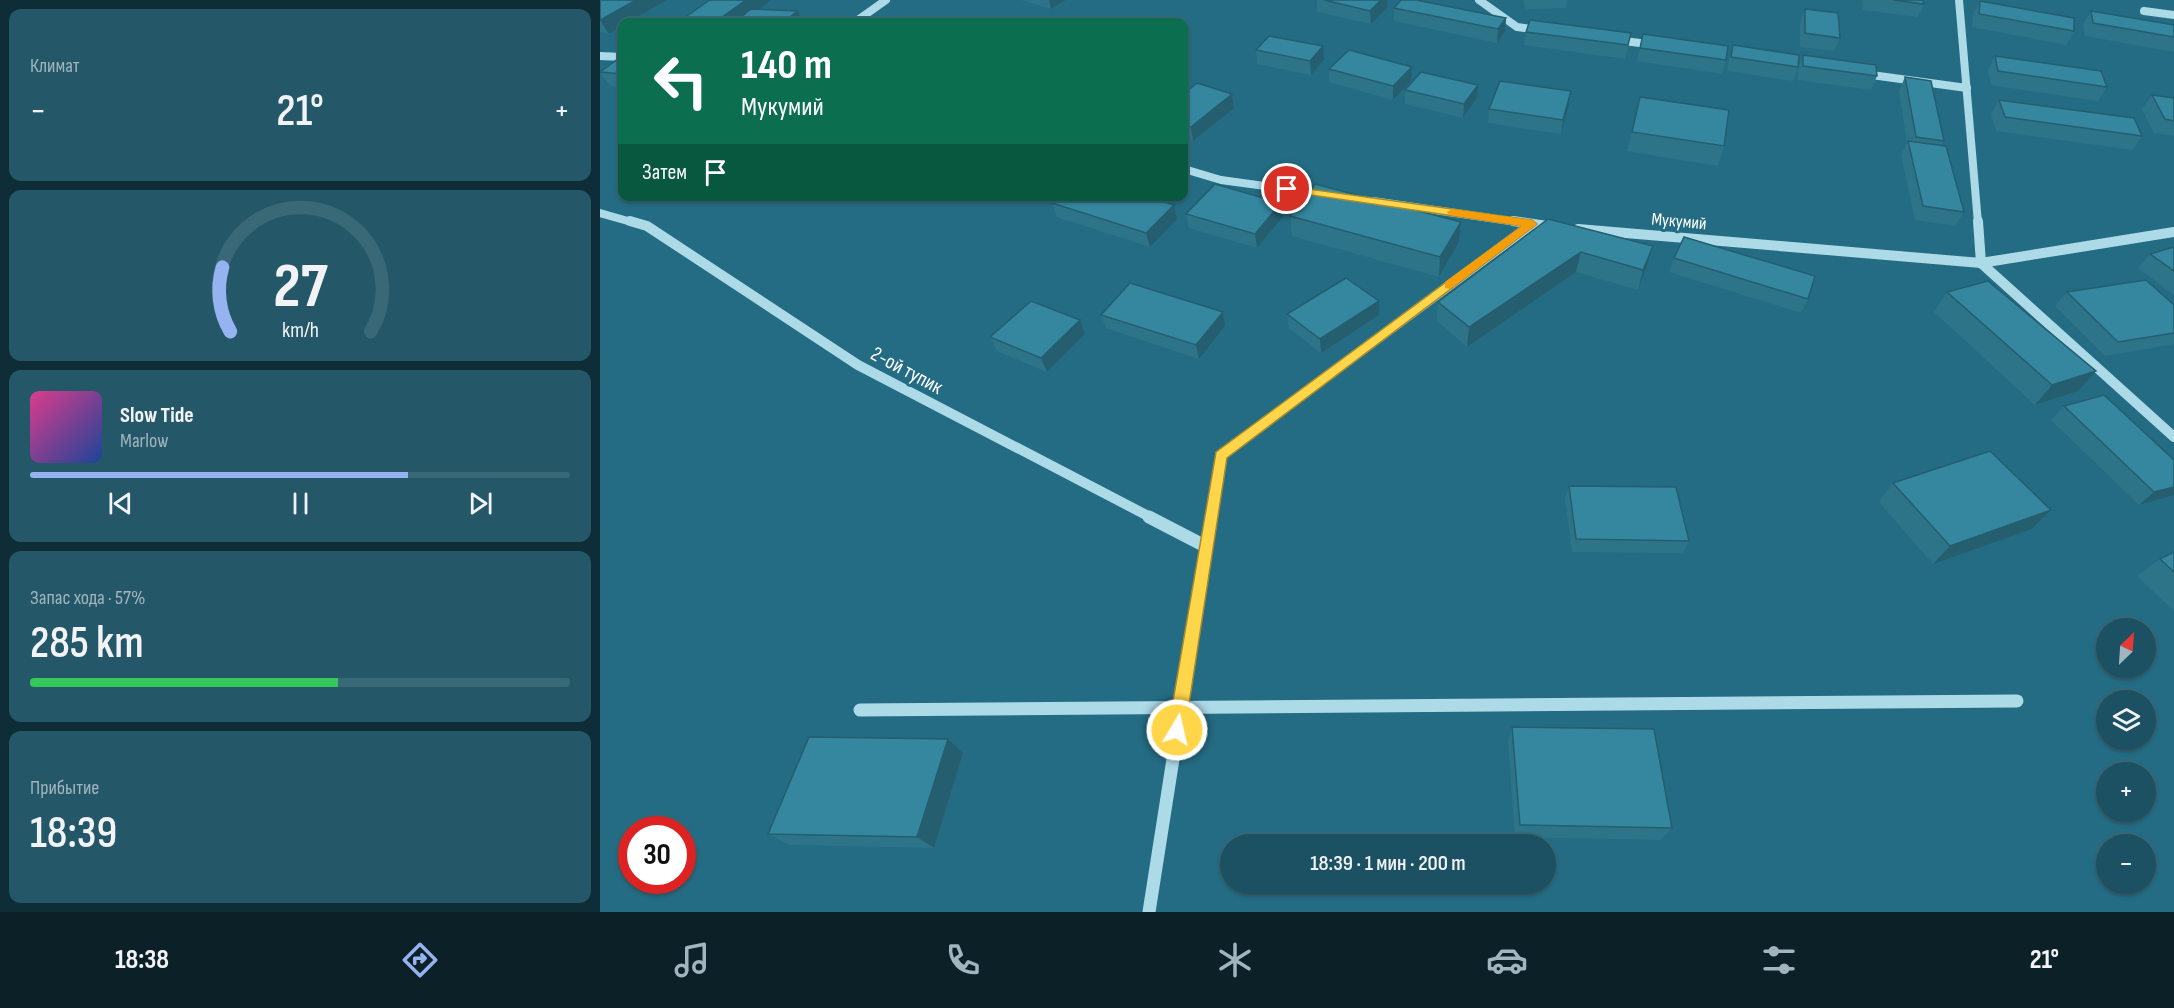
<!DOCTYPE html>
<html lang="ru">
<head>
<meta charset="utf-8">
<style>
  :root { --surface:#1b5162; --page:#245768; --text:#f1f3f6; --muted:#a0b5be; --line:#396877; --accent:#95b2f1 }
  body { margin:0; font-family:"Sofia Sans Condensed",sans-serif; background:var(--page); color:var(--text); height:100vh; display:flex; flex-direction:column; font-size:22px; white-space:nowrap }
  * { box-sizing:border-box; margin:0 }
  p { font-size:20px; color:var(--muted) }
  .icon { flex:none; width:33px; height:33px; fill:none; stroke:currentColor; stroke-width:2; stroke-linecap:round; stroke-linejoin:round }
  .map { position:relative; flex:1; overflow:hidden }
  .side { display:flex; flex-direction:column; gap:9px; padding:9px; background:#0f2d36; width:600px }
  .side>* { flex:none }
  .hud { position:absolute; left:18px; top:18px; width:570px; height:183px; border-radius:12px; box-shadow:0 2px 4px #0004,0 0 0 2px var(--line); background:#0b6e4f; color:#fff; overflow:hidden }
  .needle { width:39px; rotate:25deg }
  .tools { position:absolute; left:1496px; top:618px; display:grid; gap:12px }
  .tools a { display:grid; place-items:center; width:60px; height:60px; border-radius:50%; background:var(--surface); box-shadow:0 2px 4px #0004,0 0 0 2px var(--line); font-size:30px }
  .speed { position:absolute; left:18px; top:816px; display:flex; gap:12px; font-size:30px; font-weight:700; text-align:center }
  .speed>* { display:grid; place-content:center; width:78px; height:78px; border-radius:50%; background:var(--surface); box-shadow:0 2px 4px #0004,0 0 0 2px var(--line); line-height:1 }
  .speed .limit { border:9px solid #d22; background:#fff; color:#111 }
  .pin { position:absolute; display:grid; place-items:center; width:51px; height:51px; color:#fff; margin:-26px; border:3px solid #fff; border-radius:50%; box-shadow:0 2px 6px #0007 }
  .me { position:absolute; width:66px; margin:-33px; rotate:9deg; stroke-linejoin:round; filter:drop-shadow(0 0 4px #0008) }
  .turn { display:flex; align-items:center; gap:21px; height:126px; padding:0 24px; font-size:27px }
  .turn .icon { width:78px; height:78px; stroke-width:2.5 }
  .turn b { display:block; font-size:42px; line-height:51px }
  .then { display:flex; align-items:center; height:57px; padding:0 24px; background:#0003; gap:12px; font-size:22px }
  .big { font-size:45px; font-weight:600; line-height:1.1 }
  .side .card { flex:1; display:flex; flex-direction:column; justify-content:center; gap:9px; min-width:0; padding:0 21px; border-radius:12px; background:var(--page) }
  .side .dial { align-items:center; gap:0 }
  .dial svg { height:156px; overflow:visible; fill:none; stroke:var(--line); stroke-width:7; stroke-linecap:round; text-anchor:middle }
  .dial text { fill:var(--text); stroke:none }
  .song { display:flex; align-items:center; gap:18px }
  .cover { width:72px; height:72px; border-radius:9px; background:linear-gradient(135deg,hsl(330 70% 55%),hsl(220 70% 35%)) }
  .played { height:6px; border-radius:3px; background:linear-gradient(90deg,var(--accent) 70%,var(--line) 70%) }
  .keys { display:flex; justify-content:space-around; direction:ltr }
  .heat { display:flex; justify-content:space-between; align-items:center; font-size:33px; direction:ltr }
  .charge { height:9px; border-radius:4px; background:linear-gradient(90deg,#34c759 57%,var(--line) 0) }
  .trip { position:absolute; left:620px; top:834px; width:336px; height:60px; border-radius:30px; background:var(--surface); box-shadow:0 2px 4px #0004,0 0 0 2px var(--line); font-weight:600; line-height:60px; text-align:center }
  .menu { display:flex; height:96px; justify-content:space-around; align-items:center; background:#0b2027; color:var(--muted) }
  .menu .icon { width:42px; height:42px }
  .menu .selected { color:var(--accent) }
  .menu b { font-size:27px; color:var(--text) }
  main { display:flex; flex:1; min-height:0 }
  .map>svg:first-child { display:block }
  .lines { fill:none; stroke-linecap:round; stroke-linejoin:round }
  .minor-far2 { stroke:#acdae7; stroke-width:8 }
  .minor-far1 { stroke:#acdae7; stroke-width:10 }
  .minor { stroke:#acdae7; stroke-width:13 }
  .wall { fill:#2d7489 }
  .shaded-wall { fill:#245e6f }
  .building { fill:#34879f; stroke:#245e6f; stroke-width:1.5 }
  .route { fill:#ffd54a; stroke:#a68a30; stroke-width:1.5 }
  .slow { fill:#f59e0b }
  .labels { text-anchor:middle; stroke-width:6; stroke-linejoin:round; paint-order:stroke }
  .far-street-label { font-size:18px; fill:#fff; stroke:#246c83 }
  .street-label { font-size:21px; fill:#fff; stroke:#246c83 }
</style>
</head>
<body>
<main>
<section class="side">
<div class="card"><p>Климат</p>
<div class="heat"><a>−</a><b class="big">21°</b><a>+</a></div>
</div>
<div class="card dial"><svg viewBox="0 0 100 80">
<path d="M14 69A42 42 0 1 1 86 69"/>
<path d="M14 69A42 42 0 0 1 10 36" stroke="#95b2f1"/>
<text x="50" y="56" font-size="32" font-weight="700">27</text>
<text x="50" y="72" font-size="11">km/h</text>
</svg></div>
<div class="card">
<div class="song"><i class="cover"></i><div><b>Slow Tide</b><p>Marlow</p></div></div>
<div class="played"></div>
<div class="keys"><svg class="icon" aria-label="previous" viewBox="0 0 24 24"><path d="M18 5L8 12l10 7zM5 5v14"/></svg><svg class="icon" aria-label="pause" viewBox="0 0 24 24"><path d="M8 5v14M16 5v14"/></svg><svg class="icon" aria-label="next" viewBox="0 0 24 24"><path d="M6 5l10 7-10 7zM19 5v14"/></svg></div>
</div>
<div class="card"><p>Запас хода · 57%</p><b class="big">285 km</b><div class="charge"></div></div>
<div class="card"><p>Прибытие</p><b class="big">18:39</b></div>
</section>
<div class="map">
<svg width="1574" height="912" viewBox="0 0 1574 912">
  <rect width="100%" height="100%" fill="#246c83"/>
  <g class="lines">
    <g class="minor-far2">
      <path d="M879 0 917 27 939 30"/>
      <path d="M1359 0 1378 223"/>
      <path d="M1544 11 1574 15"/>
      <path d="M255 22 286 0"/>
      <path d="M1017 40 1055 45"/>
      <path d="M0 56 22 57"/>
      <path d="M1264 74 1367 88"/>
      <path d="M584 169 621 180 722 194"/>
      <path d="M773 201 924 223"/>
      <path d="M0 213 35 223"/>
    </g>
    <g class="minor-far1">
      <path d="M30 221 47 226 258 365 552 518"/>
      <path d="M913 221 954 227"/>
      <path d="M1378 221 1381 263 1574 437"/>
      <path d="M978 229 1381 263 1574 232"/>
      <path d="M611 518 621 455 932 224"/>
    </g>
    <g class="minor">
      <path d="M549 517 605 546"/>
      <path d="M260 710 1417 701"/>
      <path d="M549 912 611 517"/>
    </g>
  </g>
  <g class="wall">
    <path d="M0 0H67L28 22H22V26L9 34 0 32Z"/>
    <path d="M421 0H466L451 9Z"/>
    <path d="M717 0H787V8L771 24 717 12Z"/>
    <path d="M923 0H967L966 8 926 9Z"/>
    <path d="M1262 0H1323L1324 4 1318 17 1263 10Z"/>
    <path d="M1380 1 1474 31 1466 45 1372 27 1373 14Z"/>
    <path d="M794 8 906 18 905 31 897 43 794 21Z"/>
    <path d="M1205 9 1240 38 1234 51 1200 47V22Z"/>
    <path d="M1491 11 1574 25V52L1485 36 1483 25Z"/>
    <path d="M81 20 203 22H83Z"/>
    <path d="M926 32 1031 33 1025 59 924 45Z"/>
    <path d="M1043 34 1126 60 1122 74 1037 61Z"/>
    <path d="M1133 45 1198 67 1193 81 1127 71 1129 59Z"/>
    <path d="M656 50 724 59 711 75 657 64Z"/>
    <path d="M1203 55 1277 76 1271 90 1198 80V69Z"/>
    <path d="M22 56V87L10 86 0 72Z"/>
    <path d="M1395 56 1507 87 1498 101 1391 85 1388 70Z"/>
    <path d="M812 67 811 81 793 100 729 82V69Z"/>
    <path d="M1305 77 1344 141 1341 145 1364 212 1355 226 1315 220 1301 155 1307 143 1299 91Z"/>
    <path d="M805 90 877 98 863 118 805 104Z"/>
    <path d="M971 91 969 104 961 134 888 123 889 109Z"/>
    <path d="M584 94H632L634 108 593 141 584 138Z"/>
    <path d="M1552 95 1574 98V136L1554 133 1542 109Z"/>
    <path d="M1040 97 1124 146 1118 166 1027 151Z"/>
    <path d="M1399 100 1542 136 1532 150 1396 131 1391 114Z"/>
    <path d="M452 203 574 205 577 219 550 247 457 217Z"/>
    <path d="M586 214 683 217 657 248 589 228Z"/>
    <path d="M690 216 861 222 859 242 839 277 692 236Z"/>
    <path d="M948 219 1053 246 1047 266 1038 290 976 272 867 347 837 321 838 302Z"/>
    <path d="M1574 247V295L1538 268 1550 254Z"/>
    <path d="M1074 258 1208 299 1201 313 1069 272Z"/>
    <path d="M1347 292 1478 391 1435 405 1334 312Z"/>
    <path d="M1467 292 1574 305V344L1505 356 1455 306Z"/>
    <path d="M779 301V315L721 353 689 328 687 314Z"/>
    <path d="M623 312 625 326 599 359 506 328 501 315Z"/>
    <path d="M480 320 485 334 447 372 397 351 390 337Z"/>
    <path d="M1464 406 1574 460V495L1539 505 1451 420Z"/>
    <path d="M1293 483 1451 510 1432 529 1333 564 1279 502Z"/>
    <path d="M969 486 1089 541 1083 553 972 552 965 499Z"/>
    <path d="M1574 552V611L1537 576 1560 559Z"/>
    <path d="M912 727 1072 828 1061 840 915 837 908 741Z"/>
    <path d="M348 739 363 753 334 848 190 845 168 834Z"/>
  </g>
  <g class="shaded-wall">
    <path d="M36 0H67L28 22H22V26L9 34 0 20Z"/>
    <path d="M146 0H171L141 22H115Z"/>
    <path d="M449 0H466L451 9Z"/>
    <path d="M781 0H787V8L771 24 770 11Z"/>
    <path d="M197 11 203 22H184Z"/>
    <path d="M906 18 905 31 897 43 898 29Z"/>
    <path d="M723 46 724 59 711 75 710 61Z"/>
    <path d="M812 67 811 81 793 100V86Z"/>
    <path d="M878 85 877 98 863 118 864 104Z"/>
    <path d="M971 91 969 104 961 134 963 120Z"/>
    <path d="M632 94 634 108 593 141 591 127Z"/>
    <path d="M681 203 683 217 657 248 655 234Z"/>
    <path d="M574 205 577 219 550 247 546 233Z"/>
    <path d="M861 222 859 242 839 277 840 257Z"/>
    <path d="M1053 246 1047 266 1038 290 1043 270Z"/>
    <path d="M981 252 976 272 867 347 869 327Z"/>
    <path d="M779 301V315L721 353 720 339Z"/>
    <path d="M623 312 625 326 599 359 596 345Z"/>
    <path d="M480 320 485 334 447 372 441 358Z"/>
    <path d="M1496 371 1478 391 1435 405 1452 385Z"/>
    <path d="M1574 487V495L1539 505 1554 492Z"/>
    <path d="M1451 510 1432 529 1333 564 1350 546Z"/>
    <path d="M348 739 363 753 334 848 317 837Z"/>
  </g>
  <g class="building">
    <path d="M0 0H36L0 20Z"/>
    <path d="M110 0H146L115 22H102L81 20Z"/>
    <path d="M724 0H781L770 11Z"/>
    <path d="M801 0H816L906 18 898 29 794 8Z"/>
    <path d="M1293 0H1323L1324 4Z"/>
    <path d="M1380 1 1474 18V31L1379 14Z"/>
    <path d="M151 9 197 11 184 22H135Z"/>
    <path d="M1205 9 1238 13 1240 38 1205 33Z"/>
    <path d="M1491 11 1574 25V37L1493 23Z"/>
    <path d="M475 18 499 22H469Z"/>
    <path d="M930 20 1031 33 1028 45 926 32Z"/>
    <path d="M1043 34 1128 46 1126 60 1040 48Z"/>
    <path d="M669 36 723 46 710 61 656 50Z"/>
    <path d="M1133 45 1199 55 1198 67 1131 57Z"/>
    <path d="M749 50 812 67 793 86 729 69Z"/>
    <path d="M1203 55 1276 65 1277 76 1203 66Z"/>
    <path d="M22 56V74L0 72Z"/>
    <path d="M1395 56 1501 71 1507 87 1398 71Z"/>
    <path d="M821 72 878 85 864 104 805 90Z"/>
    <path d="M1305 77 1331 81 1344 141 1316 137Z"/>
    <path d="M900 81 971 91 963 120 889 109Z"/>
    <path d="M597 83 632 94 591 127 584 125V94Z"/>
    <path d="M1552 95 1574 98V121L1565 119Z"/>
    <path d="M1040 97 1129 110 1124 146 1032 132Z"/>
    <path d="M1399 100 1534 118 1542 136 1405 117Z"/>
    <path d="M1308 141 1346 146 1364 212 1323 206Z"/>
    <path d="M615 184 681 203 655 234 586 214Z"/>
    <path d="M715 184 861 222 840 257 690 216Z"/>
    <path d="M460 196H546L574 205 546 233 452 203Z"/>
    <path d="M948 219 1053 246 1043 270 981 252 869 327 838 302Z"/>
    <path d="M1084 237 1215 276 1208 299 1074 258Z"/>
    <path d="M1574 247V271L1550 254Z"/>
    <path d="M746 278 779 301 720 339 687 314Z"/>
    <path d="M1546 280 1574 305V333L1518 342 1467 292Z"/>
    <path d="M1388 281 1496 371 1452 385 1347 292Z"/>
    <path d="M530 283 623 312 596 345 501 315Z"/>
    <path d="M431 301 480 320 441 358 390 337Z"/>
    <path d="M1504 395 1574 460V487L1554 492 1464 406Z"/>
    <path d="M1390 451 1451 510 1350 546 1293 483Z"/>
    <path d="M969 486 1076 487 1089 541 976 539Z"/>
    <path d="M1574 552V572L1560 559Z"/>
    <path d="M912 727 1054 729 1072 828 920 825Z"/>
    <path d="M209 737 348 739 317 837 168 834Z"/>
  </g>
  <path class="route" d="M687 186 932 220 937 224 627 458 585 730 583 736 577 738 571 736 568 730 616 452 922 226 684 191 682 189Z"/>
  <path class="slow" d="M852 209 932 220 937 224 850 289 845 288V282L922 226 849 215 847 212Z"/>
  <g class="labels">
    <g class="far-street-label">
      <text transform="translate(1079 221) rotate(5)" y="6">Мукумий</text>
    </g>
    <g class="street-label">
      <text transform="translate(307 370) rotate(28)" y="7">2-ой тупик</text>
    </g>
  </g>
</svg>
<div class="tools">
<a><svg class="needle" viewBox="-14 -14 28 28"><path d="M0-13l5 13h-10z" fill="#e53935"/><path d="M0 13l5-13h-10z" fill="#a0b5be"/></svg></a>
<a><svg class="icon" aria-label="layers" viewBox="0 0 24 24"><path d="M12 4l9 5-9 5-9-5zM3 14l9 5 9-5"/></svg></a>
<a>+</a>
<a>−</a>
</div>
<div class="speed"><div class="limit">30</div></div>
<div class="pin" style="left:687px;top:189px;background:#d93025"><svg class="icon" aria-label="arrive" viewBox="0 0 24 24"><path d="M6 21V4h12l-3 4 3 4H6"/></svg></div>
<svg class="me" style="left:577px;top:730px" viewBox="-20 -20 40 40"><circle r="17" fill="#ffd54a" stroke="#fff" stroke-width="3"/><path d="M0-11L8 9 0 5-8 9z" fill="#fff"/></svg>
<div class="trip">18:39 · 1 мин · 200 m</div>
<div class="hud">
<div class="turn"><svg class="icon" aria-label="left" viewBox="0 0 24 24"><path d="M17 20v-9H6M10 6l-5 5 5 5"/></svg><div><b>140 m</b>Мукумий</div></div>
<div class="then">Затем<svg class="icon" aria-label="arrive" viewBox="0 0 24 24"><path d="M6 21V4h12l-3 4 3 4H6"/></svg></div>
</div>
</div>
</main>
<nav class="menu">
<b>18:38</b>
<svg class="icon selected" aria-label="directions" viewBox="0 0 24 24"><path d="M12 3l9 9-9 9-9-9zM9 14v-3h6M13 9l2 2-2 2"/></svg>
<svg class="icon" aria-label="music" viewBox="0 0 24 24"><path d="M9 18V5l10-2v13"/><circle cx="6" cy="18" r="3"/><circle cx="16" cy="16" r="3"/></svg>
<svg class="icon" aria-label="phone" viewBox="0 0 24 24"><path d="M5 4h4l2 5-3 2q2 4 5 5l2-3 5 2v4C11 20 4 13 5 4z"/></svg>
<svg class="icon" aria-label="climate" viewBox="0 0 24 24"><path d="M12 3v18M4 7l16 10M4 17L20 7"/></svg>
<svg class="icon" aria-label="car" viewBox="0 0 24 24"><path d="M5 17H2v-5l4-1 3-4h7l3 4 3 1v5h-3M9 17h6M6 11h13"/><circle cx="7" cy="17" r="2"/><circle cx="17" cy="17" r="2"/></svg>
<svg class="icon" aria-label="filters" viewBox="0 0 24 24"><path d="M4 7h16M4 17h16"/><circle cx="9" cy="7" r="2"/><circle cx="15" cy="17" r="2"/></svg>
<b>21°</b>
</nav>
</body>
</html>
